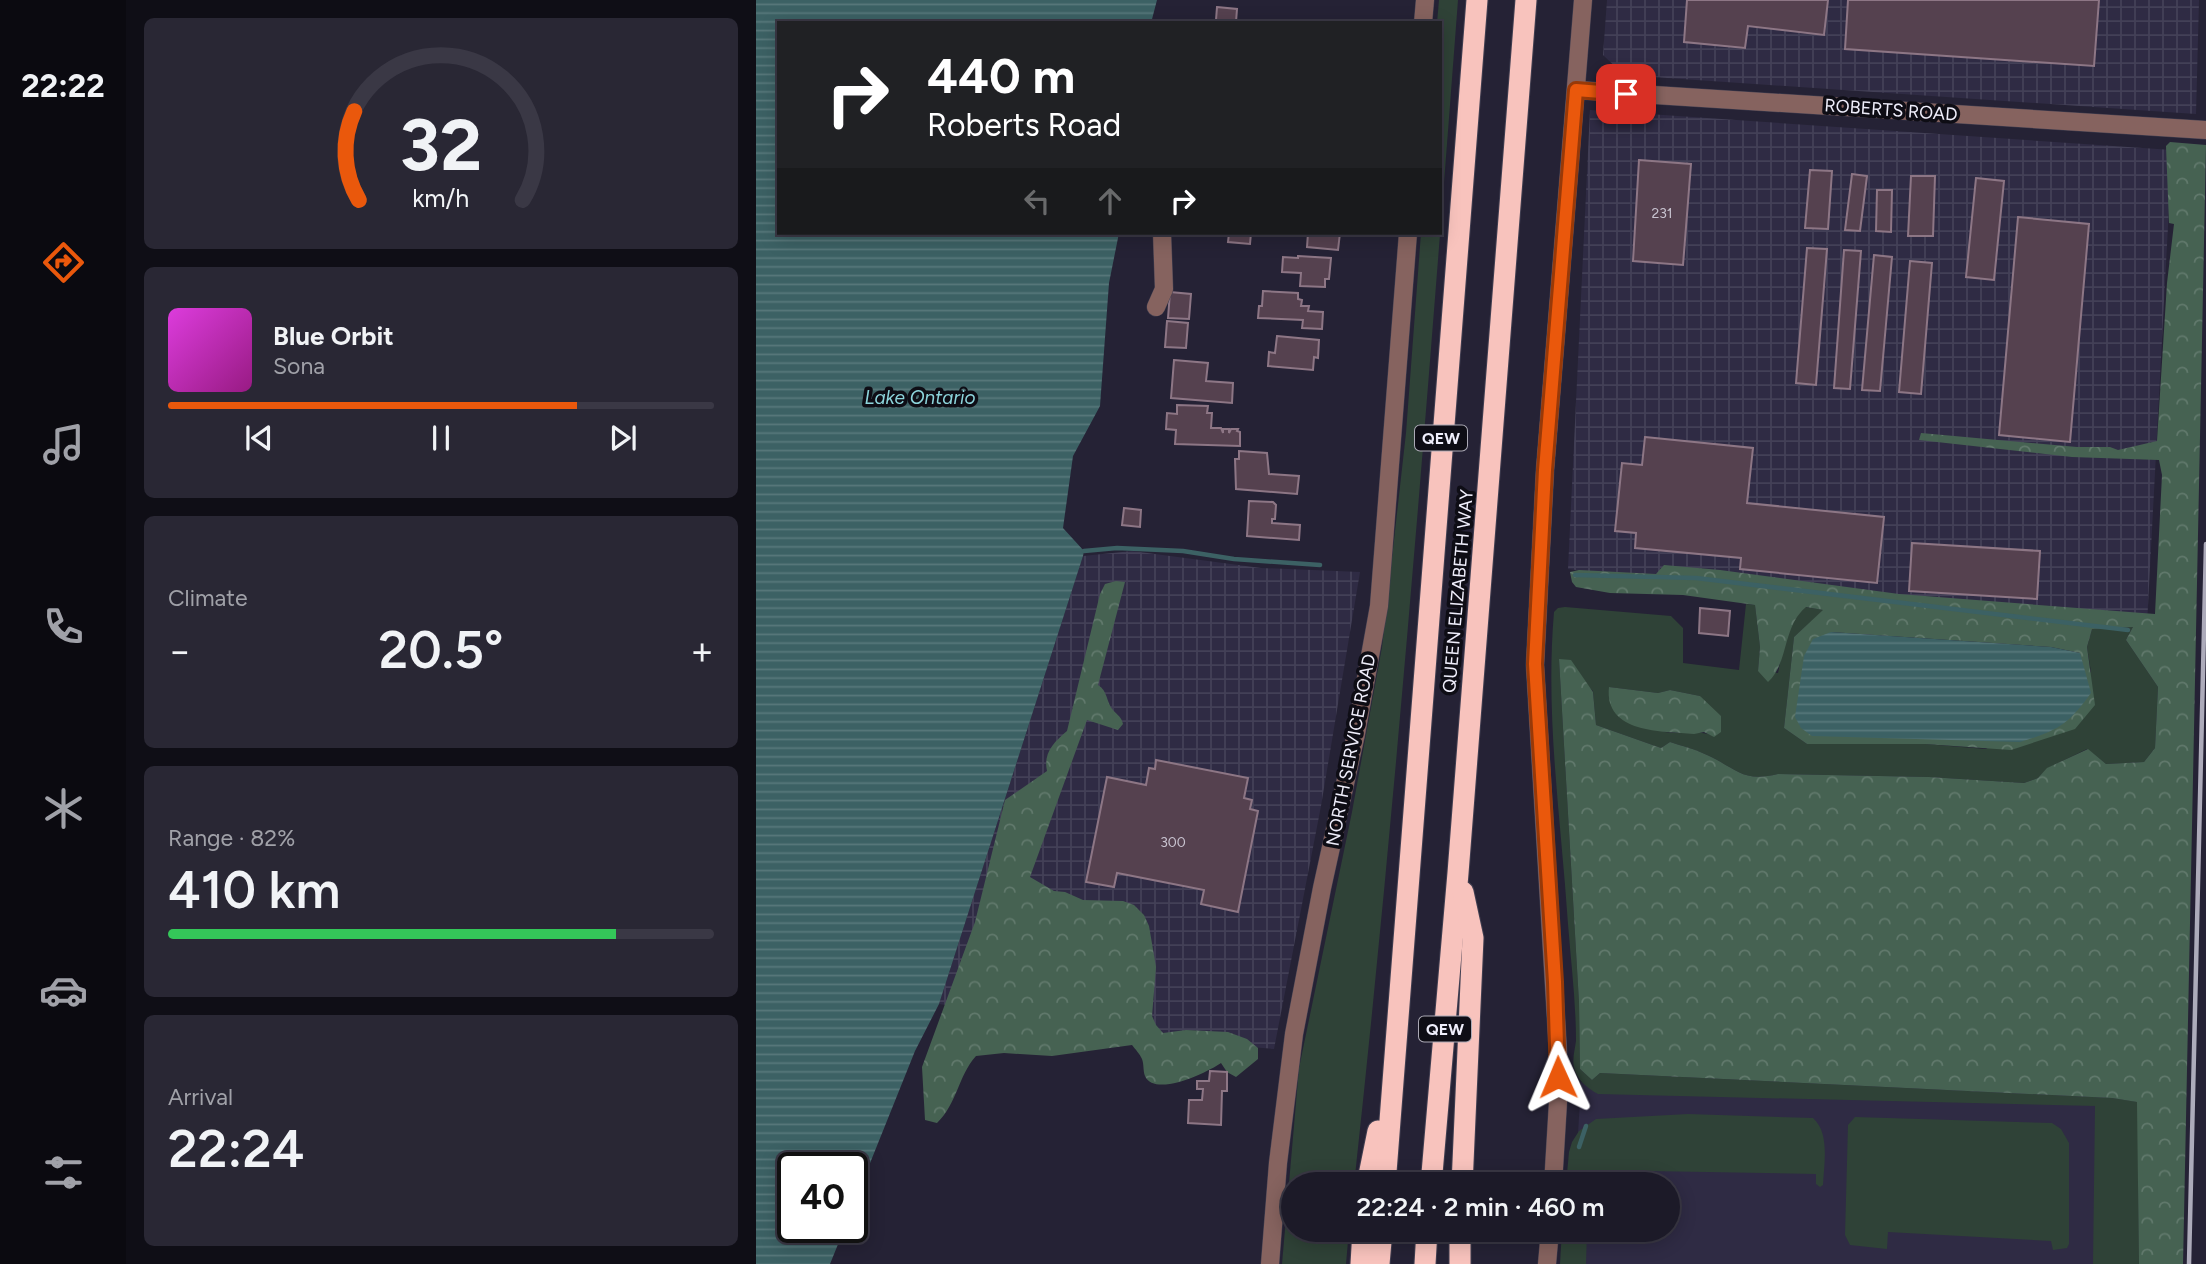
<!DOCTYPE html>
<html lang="en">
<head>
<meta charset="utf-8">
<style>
  :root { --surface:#1c1a28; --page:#292734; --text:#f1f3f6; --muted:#a0a1a8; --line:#3a3845; --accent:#ea580c }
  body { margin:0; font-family:Figtree,sans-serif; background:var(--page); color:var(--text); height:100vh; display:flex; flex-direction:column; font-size:26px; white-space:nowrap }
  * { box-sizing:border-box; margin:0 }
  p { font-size:23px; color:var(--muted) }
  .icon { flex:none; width:38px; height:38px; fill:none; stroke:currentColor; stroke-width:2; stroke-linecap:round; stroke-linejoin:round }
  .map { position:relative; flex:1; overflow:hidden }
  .sheet { display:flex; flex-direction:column; gap:18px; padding:18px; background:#0f0e16; width:630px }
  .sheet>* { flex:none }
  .top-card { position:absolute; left:21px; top:21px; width:665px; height:214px; border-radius:0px; box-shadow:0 4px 18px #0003,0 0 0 2px var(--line); background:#202124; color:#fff; overflow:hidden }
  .speed { position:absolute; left:21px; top:1152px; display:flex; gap:14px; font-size:35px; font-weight:700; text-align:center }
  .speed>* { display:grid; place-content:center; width:91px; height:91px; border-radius:50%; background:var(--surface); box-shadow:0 4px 18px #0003,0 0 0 2px var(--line); line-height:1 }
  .speed .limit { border:4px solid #111; border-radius:10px; background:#fff; color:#111 }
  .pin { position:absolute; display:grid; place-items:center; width:60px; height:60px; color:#fff; margin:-30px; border-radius:14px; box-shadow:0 4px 10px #0006 }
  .me { position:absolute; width:77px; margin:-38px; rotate:359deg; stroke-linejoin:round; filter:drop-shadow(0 0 5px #0008) }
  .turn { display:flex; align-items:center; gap:24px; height:147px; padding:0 35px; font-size:32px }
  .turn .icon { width:91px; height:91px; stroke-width:2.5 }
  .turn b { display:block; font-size:49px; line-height:60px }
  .lanes { display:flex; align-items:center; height:66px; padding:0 35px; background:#0003; justify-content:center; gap:35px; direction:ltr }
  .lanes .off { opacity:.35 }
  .big { font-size:52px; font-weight:600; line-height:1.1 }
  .sheet .widget { flex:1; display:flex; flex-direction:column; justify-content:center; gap:10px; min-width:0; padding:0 24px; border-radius:10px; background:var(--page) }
  .sheet .dial { align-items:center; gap:0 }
  .dial svg { height:182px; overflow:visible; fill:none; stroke:var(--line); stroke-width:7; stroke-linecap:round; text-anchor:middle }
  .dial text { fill:var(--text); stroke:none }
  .song { display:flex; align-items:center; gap:21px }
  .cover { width:84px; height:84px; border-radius:10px; background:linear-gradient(135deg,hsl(300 70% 55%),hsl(310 70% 35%)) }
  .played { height:7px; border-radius:4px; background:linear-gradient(90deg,var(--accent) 75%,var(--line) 75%) }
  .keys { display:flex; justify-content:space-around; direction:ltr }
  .heat { display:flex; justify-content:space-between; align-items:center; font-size:38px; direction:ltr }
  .charge { height:10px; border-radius:5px; background:linear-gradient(90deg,#34c759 82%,var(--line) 0) }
  .trip { position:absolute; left:525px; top:1172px; width:399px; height:70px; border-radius:35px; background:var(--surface); box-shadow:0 4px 18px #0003,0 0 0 2px var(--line); font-weight:600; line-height:70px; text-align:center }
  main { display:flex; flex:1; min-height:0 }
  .tab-bar { display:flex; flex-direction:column; width:126px; justify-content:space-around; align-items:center; background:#0b0a10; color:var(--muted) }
  .tab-bar .icon { width:49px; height:49px }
  .tab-bar .current { color:var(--accent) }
  .tab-bar b { font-size:32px; color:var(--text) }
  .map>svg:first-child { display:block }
  .built { fill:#2f2b44 }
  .industrial { fill:url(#industrial-grid) }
  .grass { fill:#2f4237; fill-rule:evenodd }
  .forest { fill:url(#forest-crowns); fill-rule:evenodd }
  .water { fill:url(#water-rules) }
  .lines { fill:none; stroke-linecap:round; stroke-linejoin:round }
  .stream { stroke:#3c6164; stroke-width:4.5 }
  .building { fill:#55414f; stroke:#8d7685; stroke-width:2 }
  .minor-casing { stroke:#413f51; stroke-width:19 }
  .highway-casing { stroke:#413f51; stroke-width:23 }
  .minor { stroke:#86635f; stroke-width:18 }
  .highway { stroke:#f8c3bd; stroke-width:21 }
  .rail { stroke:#adabba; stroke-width:4.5 }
  .route-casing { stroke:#983908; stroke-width:18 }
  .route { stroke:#ea580c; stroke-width:12 }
  .labels { text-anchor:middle; stroke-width:7; stroke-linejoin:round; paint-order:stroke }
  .number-label { font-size:14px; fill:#c8c3d0 }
  .shield { fill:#0e0d15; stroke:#acaab6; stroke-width:2 }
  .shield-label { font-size:16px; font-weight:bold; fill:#efeefb }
  .street-label { font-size:18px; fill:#efeefb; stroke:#0e0d15 }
  .water-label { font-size:19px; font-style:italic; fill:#8dd5dc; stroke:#0e0d15 }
</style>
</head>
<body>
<main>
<nav class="tab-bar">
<b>22:22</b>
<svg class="icon current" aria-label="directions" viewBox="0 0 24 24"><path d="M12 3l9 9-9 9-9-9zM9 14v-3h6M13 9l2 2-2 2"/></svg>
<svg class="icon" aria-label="music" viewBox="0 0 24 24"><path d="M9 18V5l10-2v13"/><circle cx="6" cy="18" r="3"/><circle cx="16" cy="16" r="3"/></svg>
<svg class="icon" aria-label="phone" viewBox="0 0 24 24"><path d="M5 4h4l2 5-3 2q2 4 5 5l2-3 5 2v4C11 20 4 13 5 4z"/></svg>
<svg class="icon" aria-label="climate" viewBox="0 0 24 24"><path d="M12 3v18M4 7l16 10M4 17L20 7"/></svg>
<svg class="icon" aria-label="car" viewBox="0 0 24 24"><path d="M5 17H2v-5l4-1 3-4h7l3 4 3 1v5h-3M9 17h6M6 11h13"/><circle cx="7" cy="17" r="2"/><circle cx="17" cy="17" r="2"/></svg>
<svg class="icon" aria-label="filters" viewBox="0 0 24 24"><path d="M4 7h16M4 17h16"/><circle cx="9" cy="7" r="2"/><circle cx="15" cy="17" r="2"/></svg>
</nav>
<section class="sheet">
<div class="widget dial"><svg viewBox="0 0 100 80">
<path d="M14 69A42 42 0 1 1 86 69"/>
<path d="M14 69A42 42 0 0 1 12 30" stroke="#ea580c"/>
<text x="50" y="56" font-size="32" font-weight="700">32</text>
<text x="50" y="72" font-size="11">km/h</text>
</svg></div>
<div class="widget">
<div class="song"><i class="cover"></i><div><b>Blue Orbit</b><p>Sona</p></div></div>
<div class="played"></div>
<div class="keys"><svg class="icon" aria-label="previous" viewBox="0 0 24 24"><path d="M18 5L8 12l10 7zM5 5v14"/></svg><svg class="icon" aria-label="pause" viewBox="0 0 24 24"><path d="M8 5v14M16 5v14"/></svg><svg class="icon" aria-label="next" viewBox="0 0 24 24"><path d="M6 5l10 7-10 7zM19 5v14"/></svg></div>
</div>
<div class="widget"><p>Climate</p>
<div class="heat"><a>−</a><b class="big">20.5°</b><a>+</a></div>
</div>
<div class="widget"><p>Range · 82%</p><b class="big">410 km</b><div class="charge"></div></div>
<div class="widget"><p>Arrival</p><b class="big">22:24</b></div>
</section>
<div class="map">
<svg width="1450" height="1264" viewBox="0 0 1450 1264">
  <defs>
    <pattern id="industrial-grid" width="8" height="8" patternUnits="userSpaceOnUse" patternTransform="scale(1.75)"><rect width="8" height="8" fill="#2f2b44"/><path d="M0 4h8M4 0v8" fill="none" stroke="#434057"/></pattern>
    <pattern id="forest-crowns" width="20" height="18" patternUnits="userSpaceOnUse" patternTransform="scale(1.75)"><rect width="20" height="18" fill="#466252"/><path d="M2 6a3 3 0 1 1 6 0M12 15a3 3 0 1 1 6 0" fill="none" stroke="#61796c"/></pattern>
    <pattern id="water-rules" width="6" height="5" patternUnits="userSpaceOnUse" patternTransform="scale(1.75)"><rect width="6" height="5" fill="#3c6164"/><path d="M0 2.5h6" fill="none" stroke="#58787b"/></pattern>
  </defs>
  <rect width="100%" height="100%" fill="#252235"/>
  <path class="built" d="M825 1082 1349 1093 1344 1264H814L816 1230H912V1185H819Z"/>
  <g class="industrial">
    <path d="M851 0H1443L1440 114 868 75 847 55Z"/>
    <path d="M834 110 1416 150 1390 643 812 569Z"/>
    <path d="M376 551 505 568 604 572 565 806 518 1049 448 1043 183 1004 327 556Z"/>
  </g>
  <g class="grass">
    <path d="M683 0H702C672 395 641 791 598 1185H537V1230H593L590 1264H526L543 1068 596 812 626 647 650 433 665 233H684V23H681Z"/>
    <path d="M990 604 999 605 1004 647 1002 671 1022 673C1027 651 1031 622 1049 607L1068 610 1038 637 1028 728 1051 744H1169L1230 749 1335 672 1331 647 1336 629 1377 627 1370 640 1402 687 1399 748 1388 762 1350 764 1331 749 1292 768 1282 778 1268 783 1173 777 1022 774C986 783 980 768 951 755 939 749 926 746 914 742L905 748 840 725 837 691 803 659 823 1002 824 1069 836 1080 844 1073 1356 1098 1382 1102 1383 1264H1337L1339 1106 842 1094C831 1088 821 1080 818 1067 816 1059 819 1049 820 1041 820 1002 815 963 812 924 805 819 789 717 798 612L802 608 809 607 915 616 927 628V663L983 670ZM853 687 902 693 914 690 944 696 958 736C943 730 926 735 909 732 898 729 864 696 853 687Z"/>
    <path d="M932 1114 1057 1118C1074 1133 1068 1164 1067 1185L1064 1187 1060 1184V1174L833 1170 832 1185H810L813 1152 816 1142 823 1131 840 1119Z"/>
    <path d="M1099 1117 1296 1123 1305 1129 1313 1143V1244L1311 1248 1297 1250 1295 1241 1132 1232 1131 1249 1094 1245 1089 1235 1092 1125Z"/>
    <path d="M806 1230H831L830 1264H804Z"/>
  </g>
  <g class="forest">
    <path d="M1414 142 1450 145 1427 1264H1383L1381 1102 1356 1098 844 1073 836 1080 824 1069 823 1002 803 659 815 660 837 692 840 725 905 748 914 742C926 746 939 749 951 755 980 768 986 783 1022 774L1173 777 1268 783 1282 778 1291 768 1332 749 1350 764 1388 762 1399 748 1402 687 1370 640 1377 627 1336 629 1331 647 1339 705 1319 729 1255 750 1169 744H1051L1028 728 1038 637 1067 610 1050 607C1026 627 1033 663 1012 682L1002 671 1004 647 999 605 927 595 854 593 820 587 816 582 814 572 823 570 900 574 908 565 964 570 1143 594 1399 614 1406 475 1403 460 1316 457 1163 440 1165 433 1321 447H1354L1362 450 1401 441 1411 283 1418 224 1413 223 1410 146ZM1075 632 1295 647 1324 653 1110 736H1056Z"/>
    <path d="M360 581 369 582 342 685C352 691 350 702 357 710 362 716 365 716 367 724L362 730 331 720 274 877 298 891 309 892 327 900 367 901 378 905 388 915 393 926 400 967 396 1016 400 1025 407 1033 430 1030 472 1032 491 1039 502 1048V1059L480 1077 471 1072 465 1063C452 1072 399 1098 389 1076 387 1071 388 1064 386 1059 384 1054 379 1049 376 1045L296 1056 248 1053 220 1056C202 1076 201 1104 181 1123L169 1120 166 1067 219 922 249 800 291 771C287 753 298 742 311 731L344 594 349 584Z"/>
    <path d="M853 687 902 693 914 690 944 696 965 716V732L958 737 948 732 938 734C907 731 848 734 853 687Z"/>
  </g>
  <g class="water">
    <path d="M0 0H401L395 23H23V233H363L353 283 344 406 317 456 307 528 328 551 327 556 183 1004 159 1051 96 1208V1167H37V1227H89L74 1264H0Z"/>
    <path d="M1075 632 1295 647 1324 653 1335 693C1311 726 1302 730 1264 742L1056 736 1045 728 1039 717 1048 656 1057 639Z"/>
  </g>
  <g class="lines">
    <g class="stream">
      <path d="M328 551 361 548 427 551 478 559 564 565"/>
      <path d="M819 575 940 578 1372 630"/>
      <path d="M823 1147 830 1126"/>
    </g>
  </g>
  <g class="building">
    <path d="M931 0H1072L1068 35 992 26 989 48 928 42Z"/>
    <path d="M1092 0H1343L1338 66 1089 49Z"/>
    <path d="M461 7 481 9 480 22 460 20Z"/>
    <path d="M883 160 935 164 927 265 877 261Z"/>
    <path d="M1054 170 1076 171 1072 229 1049 228Z"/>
    <path d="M1096 174 1111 176 1104 231 1089 230Z"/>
    <path d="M1155 176H1179L1177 236H1152Z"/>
    <path d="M1220 178 1248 181 1238 280 1210 277Z"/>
    <path d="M1121 190H1136L1135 232 1120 231Z"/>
    <path d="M1262 217 1333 224 1314 442 1243 435Z"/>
    <path d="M473 233H495L494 244 472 242Z"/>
    <path d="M552 233H584L582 250 551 247Z"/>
    <path d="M1051 248 1071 249 1060 385 1040 383Z"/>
    <path d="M1088 250 1105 251 1094 389 1078 388Z"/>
    <path d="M1118 255 1136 257 1124 391 1106 390Z"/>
    <path d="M542 256 575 258 573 279H569V287L544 286 545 273 526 272 527 257 542 258Z"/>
    <path d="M1154 261 1176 263 1165 394 1143 392Z"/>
    <path d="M507 291 542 293V299L546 300 545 306H553L552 311 567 312 566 329 546 328 547 320 502 318 503 306H506Z"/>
    <path d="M414 292 435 294 433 319 412 318Z"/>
    <path d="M411 321 432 323 430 348 409 347Z"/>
    <path d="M521 336 563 340 562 358 558 357 557 370 512 366 513 352 519 353Z"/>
    <path d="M418 360 452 363 450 381 477 383 476 403 415 398Z"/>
    <path d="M421 405 452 406 451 413H456L455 428H465L467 433V429H473V433L475 429H482L481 431 484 432V446L419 444 420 430 410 429 411 413 421 414Z"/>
    <path d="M889 437 997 448 991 503 1128 517 1121 583 984 569 985 558 879 548 880 533 859 531 866 463 886 465Z"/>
    <path d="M483 451 511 453 513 474 543 476 541 494 480 489 479 459H483Z"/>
    <path d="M493 501 517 502 520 505 519 519H516V523L544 525 543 540 491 536Z"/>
    <path d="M368 508 385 510 384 527 366 525Z"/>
    <path d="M1156 543 1284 551 1281 599 1153 591Z"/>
    <path d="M944 608 974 611 972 636 943 633Z"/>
    <path d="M400 760 492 778 488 798 496 800 494 809 502 811 482 912 445 904 448 890 361 873 358 887 330 882 351 777 390 785 393 768 399 769Z"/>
    <path d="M454 1071 471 1072V1091H466L465 1125 432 1123 433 1100H446L447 1089H441V1081H453Z"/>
  </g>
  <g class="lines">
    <g class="minor-casing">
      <g id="minor">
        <path d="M667 23 669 0"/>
        <path d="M820 90 1450 130"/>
        <path d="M400 307 408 289 406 233"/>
        <path d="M797 1185 802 1102V1052L779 665 789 470 827 0"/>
        <path d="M514 1264 522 1163 538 1034 566 888 600 734 623 606 652 233"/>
        <path d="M791 1264 794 1230"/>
      </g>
    </g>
    <g class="highway-casing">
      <g id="highway">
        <path d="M611 1185 622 1131"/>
        <path d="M629 1185 721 0"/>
        <path d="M675 1185 702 873 770 0"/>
        <path d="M706 1185 717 938 707 892"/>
        <path d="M605 1264 607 1230"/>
        <path d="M623 1264 626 1230"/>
        <path d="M669 1264 671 1230"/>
        <path d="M704 1264V1230"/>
      </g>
    </g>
    <use href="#minor" class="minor"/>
    <use href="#highway" class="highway"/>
    <path class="rail" d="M1433 1264 1450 544"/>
  </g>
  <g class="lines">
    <g class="route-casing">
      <path id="route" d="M802 1077 799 982 779 664 789 470 820 90 870 94"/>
    </g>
    <use href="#route" class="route"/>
  </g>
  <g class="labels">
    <g class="number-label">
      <text x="906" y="218">231</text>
      <text x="417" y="847">300</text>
    </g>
    <g class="shield">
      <rect x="659" y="425.5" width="52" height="25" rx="5"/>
      <rect x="663" y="1016.5" width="52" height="25" rx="5"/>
    </g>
    <g class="shield-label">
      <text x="685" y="444">QEW</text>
      <text x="689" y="1035">QEW</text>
    </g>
    <g class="street-label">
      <text transform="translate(1135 110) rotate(4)" y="6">ROBERTS ROAD</text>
      <text transform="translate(702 591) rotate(-85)" y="6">QUEEN ELIZABETH WAY</text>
      <text transform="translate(595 750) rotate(-79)" y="6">NORTH SERVICE ROAD</text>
    </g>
    <g class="water-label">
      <text x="164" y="404">Lake Ontario</text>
    </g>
  </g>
</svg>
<div class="speed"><div class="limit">40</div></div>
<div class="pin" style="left:870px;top:94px;background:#d93025"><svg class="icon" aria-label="arrive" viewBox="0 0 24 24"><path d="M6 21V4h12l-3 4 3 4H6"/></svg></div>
<svg class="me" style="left:802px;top:1077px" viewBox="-20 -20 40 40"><path d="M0-17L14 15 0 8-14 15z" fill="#ea580c" stroke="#fff" stroke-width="4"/></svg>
<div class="trip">22:24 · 2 min · 460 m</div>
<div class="top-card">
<div class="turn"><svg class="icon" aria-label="right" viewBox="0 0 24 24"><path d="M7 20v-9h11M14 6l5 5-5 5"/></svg><div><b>440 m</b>Roberts Road</div></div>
<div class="lanes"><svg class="icon off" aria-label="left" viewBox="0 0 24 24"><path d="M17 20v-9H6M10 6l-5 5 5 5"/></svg><svg class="icon off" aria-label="ahead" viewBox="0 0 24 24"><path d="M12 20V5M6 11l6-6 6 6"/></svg><svg class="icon" aria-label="right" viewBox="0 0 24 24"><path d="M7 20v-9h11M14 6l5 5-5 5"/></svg></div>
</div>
</div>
</main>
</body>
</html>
